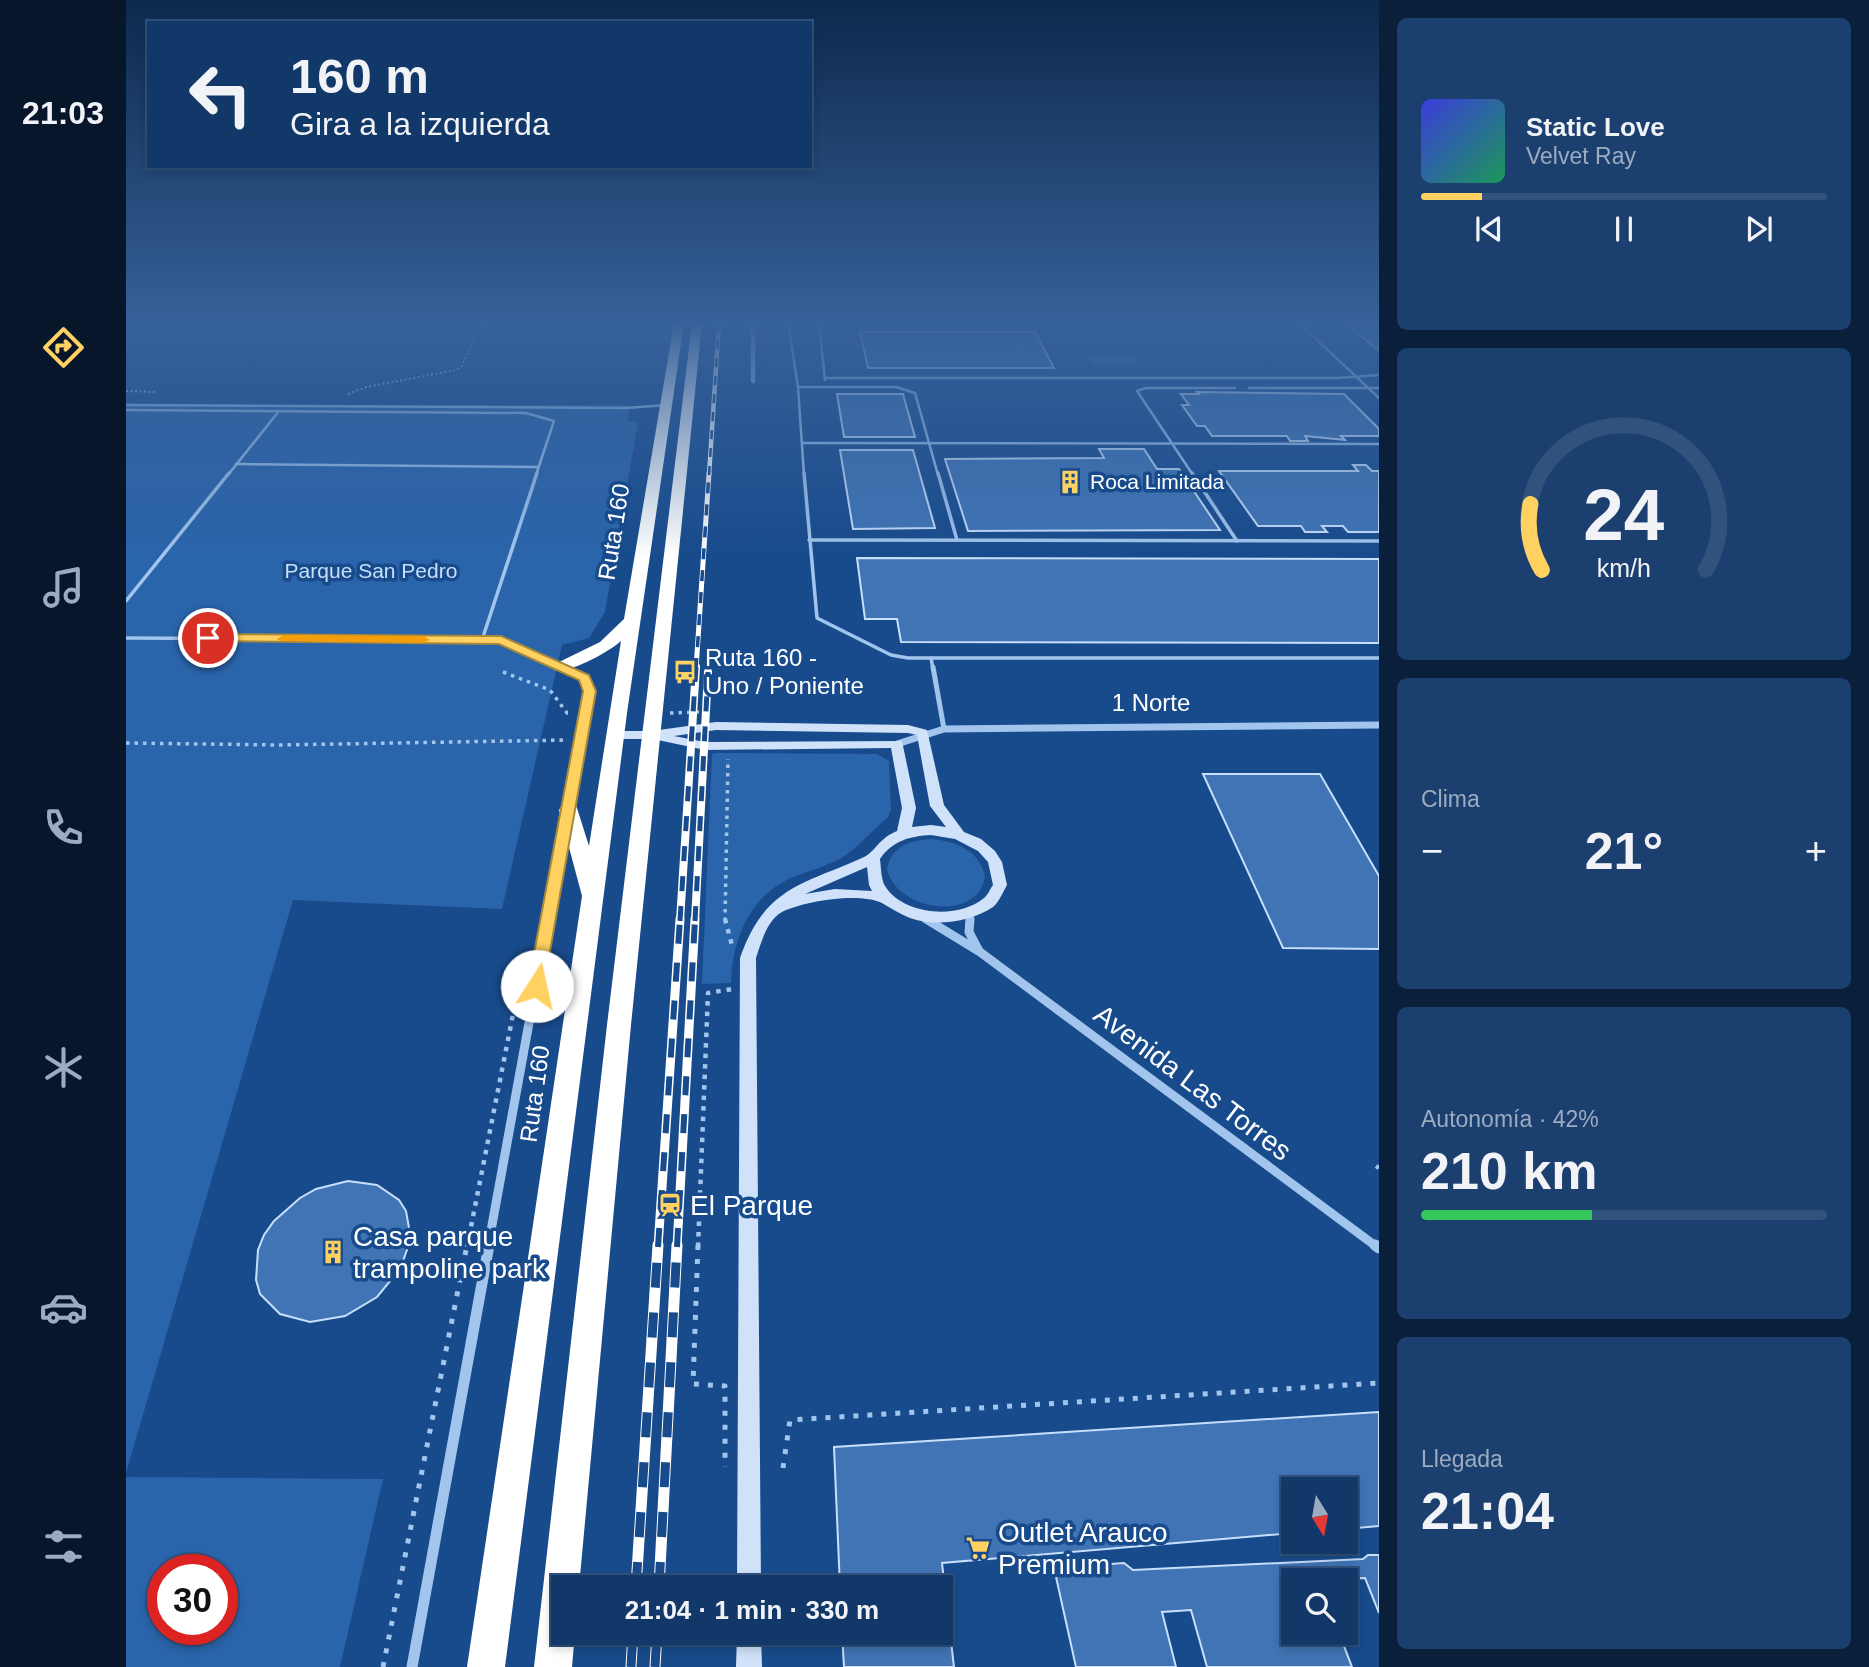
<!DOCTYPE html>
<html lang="es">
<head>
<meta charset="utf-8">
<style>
  :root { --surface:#123869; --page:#1b3f6f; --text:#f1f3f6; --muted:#9cacc0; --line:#31527d; --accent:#ffd160 }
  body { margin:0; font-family:Arial,sans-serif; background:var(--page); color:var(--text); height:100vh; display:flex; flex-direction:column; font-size:26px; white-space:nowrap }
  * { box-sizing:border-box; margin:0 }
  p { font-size:23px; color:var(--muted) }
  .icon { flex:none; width:38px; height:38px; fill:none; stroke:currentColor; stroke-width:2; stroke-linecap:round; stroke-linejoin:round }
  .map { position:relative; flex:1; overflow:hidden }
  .details { display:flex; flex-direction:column; gap:18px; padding:18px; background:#0a1f3a; width:490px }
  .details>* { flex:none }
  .hud { position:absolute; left:21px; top:21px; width:665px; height:147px; border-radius:0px; box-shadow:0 4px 10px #0003,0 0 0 2px var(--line); background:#123869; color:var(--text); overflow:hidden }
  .needle { width:46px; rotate:169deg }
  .fabs { position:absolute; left:1155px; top:1477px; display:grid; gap:14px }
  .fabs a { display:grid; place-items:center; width:77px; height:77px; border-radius:0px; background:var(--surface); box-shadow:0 4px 10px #0003,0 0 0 2px var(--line); font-size:35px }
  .speed { position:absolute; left:21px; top:1554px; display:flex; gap:14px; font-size:35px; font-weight:700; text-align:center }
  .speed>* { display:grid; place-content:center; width:91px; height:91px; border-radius:50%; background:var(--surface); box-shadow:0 4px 10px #0003,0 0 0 2px var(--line); line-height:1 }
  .speed .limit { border:10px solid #d22; background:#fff; color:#111 }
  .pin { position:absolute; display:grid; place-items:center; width:60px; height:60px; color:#fff; margin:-30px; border:4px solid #fff; border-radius:50%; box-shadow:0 2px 7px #0007 }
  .me { position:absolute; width:77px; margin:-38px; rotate:10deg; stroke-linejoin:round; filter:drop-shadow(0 0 5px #0008) }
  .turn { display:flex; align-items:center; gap:24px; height:147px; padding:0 28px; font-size:32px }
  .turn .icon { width:91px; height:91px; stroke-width:2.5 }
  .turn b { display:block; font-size:49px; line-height:60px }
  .big { font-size:52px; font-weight:700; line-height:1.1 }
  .details .card { flex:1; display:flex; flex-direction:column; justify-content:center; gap:10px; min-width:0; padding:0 24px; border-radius:10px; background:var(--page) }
  .details .dial { align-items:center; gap:0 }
  .dial svg { height:182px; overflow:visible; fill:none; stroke:var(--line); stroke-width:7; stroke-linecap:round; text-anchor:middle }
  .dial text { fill:var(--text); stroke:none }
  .song { display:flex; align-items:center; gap:21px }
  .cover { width:84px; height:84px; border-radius:10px; background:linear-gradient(135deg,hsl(240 70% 55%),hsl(150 70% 35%)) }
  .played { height:7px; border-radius:4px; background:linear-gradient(90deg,var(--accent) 15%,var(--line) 15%) }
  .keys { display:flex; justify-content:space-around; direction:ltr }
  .heat { display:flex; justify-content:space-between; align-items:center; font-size:38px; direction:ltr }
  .charge { height:10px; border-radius:5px; background:linear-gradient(90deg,#34c759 42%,var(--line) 0) }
  .trip { position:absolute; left:425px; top:1575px; width:402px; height:70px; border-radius:0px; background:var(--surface); box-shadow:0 4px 10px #0003,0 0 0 2px var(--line); font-weight:700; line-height:70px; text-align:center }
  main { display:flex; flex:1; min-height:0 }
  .dock { display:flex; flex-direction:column; width:126px; justify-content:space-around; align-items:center; background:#07162a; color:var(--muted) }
  .dock .icon { width:49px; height:49px }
  .dock .current { color:var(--accent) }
  .dock b { font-size:32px; color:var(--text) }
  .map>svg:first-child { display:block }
  .green { fill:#2a64aa; fill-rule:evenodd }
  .building { fill:#4074b5; stroke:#c8dffa; stroke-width:2 }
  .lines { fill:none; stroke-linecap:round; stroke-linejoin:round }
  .path-far3 { stroke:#a2c5ee; stroke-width:2; stroke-dasharray:2 2.5; stroke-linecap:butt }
  .path-far2 { stroke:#a2c5ee; stroke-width:3.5; stroke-dasharray:3.5 5; stroke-linecap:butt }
  .path-far1 { stroke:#a2c5ee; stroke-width:4.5; stroke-dasharray:4.5 6; stroke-linecap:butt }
  .path { stroke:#a2c5ee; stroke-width:5; stroke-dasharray:5 9; stroke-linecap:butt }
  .lane-far2 { stroke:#a2c5ee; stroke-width:2.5 }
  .lane-far1 { stroke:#a2c5ee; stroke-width:3.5 }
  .lane { stroke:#a2c5ee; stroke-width:5 }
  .street-far4 { stroke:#a2c5ee; stroke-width:4.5 }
  .street-far3 { stroke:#a2c5ee; stroke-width:5 }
  .street-far2 { stroke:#a2c5ee; stroke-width:7 }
  .street-far1 { stroke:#a2c5ee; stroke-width:9 }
  .street { stroke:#a2c5ee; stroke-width:11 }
  .secondary { fill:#d0e2fa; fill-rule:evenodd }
  .highway { fill:#fff; fill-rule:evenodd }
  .rail-far4-casing { stroke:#fff; stroke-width:4.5 }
  .rail-far3-casing { stroke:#fff; stroke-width:5 }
  .rail-far2-casing { stroke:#fff; stroke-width:8 }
  .rail-far1-casing { stroke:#fff; stroke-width:9 }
  .rail-casing { stroke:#fff; stroke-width:11 }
  .rail-far4 { stroke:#184b8c; stroke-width:2.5; stroke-dasharray:9; stroke-linecap:butt }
  .rail-far3 { stroke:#184b8c; stroke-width:3.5; stroke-dasharray:11; stroke-linecap:butt }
  .rail-far2 { stroke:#184b8c; stroke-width:5; stroke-dasharray:15; stroke-linecap:butt }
  .rail-far1 { stroke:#184b8c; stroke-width:6; stroke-dasharray:19; stroke-linecap:butt }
  .rail { stroke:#184b8c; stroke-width:9; stroke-dasharray:25; stroke-linecap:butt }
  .route { fill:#ffd160; stroke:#a6883e; stroke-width:2 }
  .slow { fill:#f59e0b }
  .labels { text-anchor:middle; stroke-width:7; stroke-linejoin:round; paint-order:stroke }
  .far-poi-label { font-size:21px; fill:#fff; stroke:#184b8c; text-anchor:start }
  .far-park-label { font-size:21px; fill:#c8dffa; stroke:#184b8c }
  .street-label { font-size:24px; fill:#fff; stroke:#184b8c }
  .poi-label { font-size:24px; fill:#fff; stroke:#184b8c; text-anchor:start }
  .near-street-label { font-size:28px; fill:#fff; stroke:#184b8c }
  .near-poi-label { font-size:28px; fill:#fff; stroke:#184b8c; text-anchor:start }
</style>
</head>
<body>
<main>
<nav class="dock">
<b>21:03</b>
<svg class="icon current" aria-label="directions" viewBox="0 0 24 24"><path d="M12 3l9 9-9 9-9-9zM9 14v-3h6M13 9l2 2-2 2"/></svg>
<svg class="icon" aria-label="music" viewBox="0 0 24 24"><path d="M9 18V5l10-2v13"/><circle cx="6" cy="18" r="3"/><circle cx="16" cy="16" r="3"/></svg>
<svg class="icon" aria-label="phone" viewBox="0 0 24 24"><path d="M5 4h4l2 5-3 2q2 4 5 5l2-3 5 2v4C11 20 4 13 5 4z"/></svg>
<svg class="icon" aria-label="climate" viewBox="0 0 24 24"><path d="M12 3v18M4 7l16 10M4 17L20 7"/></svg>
<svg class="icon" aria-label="car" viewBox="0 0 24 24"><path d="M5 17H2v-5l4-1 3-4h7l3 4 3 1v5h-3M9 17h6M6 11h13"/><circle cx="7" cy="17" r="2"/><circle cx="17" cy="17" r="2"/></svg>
<svg class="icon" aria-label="filters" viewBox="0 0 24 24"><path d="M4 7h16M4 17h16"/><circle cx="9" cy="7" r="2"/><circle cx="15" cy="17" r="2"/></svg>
</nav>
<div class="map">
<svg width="1253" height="1667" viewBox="0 0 1253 1667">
  <rect width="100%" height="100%" fill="#184b8c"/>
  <g class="green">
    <path d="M960 356H1007L1014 365H966Z"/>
    <path d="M0 405H504L502 422H512L479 612 463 638 436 645 376 909 167 900 0 1473Z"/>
    <path d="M592 753 751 754 763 761 765 810 762 817C747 830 733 846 717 857 702 866 683 871 667 877 623 896 606 940 605 983L576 984 586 754Z"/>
    <path d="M805 839C829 841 854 850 859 877 850 924 770 910 761 869 765 846 785 840 805 839Z"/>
    <path d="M0 1477 257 1479 214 1667H0ZM37 1570H96V1629H37Z"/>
  </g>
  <g class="building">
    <path d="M1222 325H1253V351Z"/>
    <path d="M734 332H909L928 368H742Z"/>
    <path d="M1071 392 1218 394 1253 429V436H1215L1219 440 1179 436 1182 441H1164L1161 436H1086L1079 426H1071L1056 405H1063L1055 394H1073Z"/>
    <path d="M711 394H777L789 437H718Z"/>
    <path d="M973 449H1018L1031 469H1053L1094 530 842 531 819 459 978 458Z"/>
    <path d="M714 450H787L809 528 727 529Z"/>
    <path d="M1227 465H1240L1246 471H1253V532H1222L1217 526H1196L1201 532H1179L1175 526H1132L1093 471H1232Z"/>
    <path d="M731 558 1253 559V643L775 642 771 619H739Z"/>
    <path d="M1077 774H1194L1253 876V949L1157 948Z"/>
    <path d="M222 1181 251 1185 273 1200 280 1211 285 1239 274 1269 251 1297 219 1316 184 1322 154 1314 134 1294 130 1280 132 1250 138 1235 148 1221 174 1198 190 1189Z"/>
    <path d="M1253 1412V1526L1220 1529V1489H1167V1533L816 1563 828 1667H718L716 1633H816V1587H714L708 1447Z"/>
    <path d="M1242 1555H1253V1613L1239 1578 1167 1580V1633H1213L1226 1667H1081L1065 1610 1036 1612 1050 1667H950L928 1568 998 1563 1007 1570 1237 1559Z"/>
  </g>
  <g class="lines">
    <g class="path-far3">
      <path d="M0 391 30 392"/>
      <path d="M222 394 240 387 330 370 336 366 355 323"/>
    </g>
    <g class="path-far2">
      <path d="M377 672 424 690 441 713H447"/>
      <path d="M544 713 575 712"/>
      <path d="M0 743 154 745 442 740"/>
      <path d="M599 921 602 759"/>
    </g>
    <g class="path-far1">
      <path d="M599 919 607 949"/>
      <path d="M1250 1166 1253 1168"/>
      <path d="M341 1247 394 979"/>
      <path d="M572 1247 582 993 606 989"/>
    </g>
    <g class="path">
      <path d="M572 1245 567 1384 599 1386V1467"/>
      <path d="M657 1468 664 1420 1253 1383"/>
      <path d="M257 1667 341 1245"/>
    </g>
    <g class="lane-far2">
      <path d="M662 323 672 387 678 475"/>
      <path d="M693 323 699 380"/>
      <path d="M1173 323 1253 398"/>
      <path d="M699 378H1212L1253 375"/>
      <path d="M672 387H770L789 393 812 475"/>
      <path d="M1123 388H1253"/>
      <path d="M0 405 500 408 541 405"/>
      <path d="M0 410 400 413 428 421 410 475"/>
      <path d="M677 443 1253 444"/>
      <path d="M110 464 411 467"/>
      <path d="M102 475 153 411"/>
      <path d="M1067 475 1011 391 1020 388H1109"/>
    </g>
    <g class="lane-far1">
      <path d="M678 473 691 618 765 655 782 658H1253"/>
      <path d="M812 473 831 540"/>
      <path d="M1066 473 1111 541"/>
      <path d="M683 540 1253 541"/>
      <path d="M0 601 103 473"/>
      <path d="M0 638 375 640 434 666"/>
      <path d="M356 640 411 473"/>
      <path d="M805 658 807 669"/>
    </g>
    <path class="lane" d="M807 667 818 729"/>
    <path class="street-far4" d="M627 323V381"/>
    <path class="street-far3" d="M435 666 441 669"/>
    <g class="street-far2">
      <path d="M771 744 818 729 1253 725"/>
      <path d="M798 918 803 921"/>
      <path d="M421 921 463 691 459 678 438 667"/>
      <path d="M844 921V914"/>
    </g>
    <g class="street-far1">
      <path d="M800 919 854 952 1251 1247"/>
      <path d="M844 919 843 932 853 951"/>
      <path d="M362 1247 422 919"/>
    </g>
    <g class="street">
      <path d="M1249 1245 1253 1248"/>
      <path d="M286 1667 363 1245"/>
    </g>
    <g class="secondary">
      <path d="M590 722 782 725 801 730 818 805 838 832 855 839 869 851 876 862 881 885C877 892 873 902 867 907 845 922 809 927 784 918 774 914 765 908 756 903 733 892 678 901 656 912 641 920 635 943 630 958L635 1587H611L614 958C639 886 677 885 738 857 749 852 753 838 771 831L776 808 765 748 579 750 527 739H489L483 735 489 731H526ZM590 730 782 733 791 735 804 806 820 827 805 825 786 827 790 808 776 741 579 742 548 736ZM805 835 829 839 852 851 862 862 867 885C864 889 862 895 858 898 832 920 777 915 759 886 755 879 755 867 754 859 766 841 784 836 805 835ZM741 867 743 885 746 891 709 889 679 894Z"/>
      <path d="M611 1633H635L636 1667H610Z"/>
    </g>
    <g class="highway">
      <path d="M548 323H558L501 713 379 1667H341L456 896 433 810 436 805H450L463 846 495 641C483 652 443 674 428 670L425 666 474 642 498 619Z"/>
      <path d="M566 323H576L505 1025 453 1587H438V1633H449L446 1667H408L481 1025Z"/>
    </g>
    <g class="rail-far4-casing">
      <path id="rail-far4" d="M583 475 593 323"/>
    </g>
    <g class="rail-far3-casing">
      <path id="rail-far3" d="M570 669 583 473"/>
    </g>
    <g class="rail-far2-casing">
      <g id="rail-far2">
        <path d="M554 921 570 667"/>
        <path d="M569 921 582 672"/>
      </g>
    </g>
    <g class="rail-far1-casing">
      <g id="rail-far1">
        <path d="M532 1247 554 919"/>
        <path d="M551 1247 569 919"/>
      </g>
    </g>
    <g class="rail-casing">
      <g id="rail">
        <path d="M510 1587 532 1245"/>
        <path d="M533 1587 551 1245"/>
        <path d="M505 1667 507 1633"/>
        <path d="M529 1667 531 1633"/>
      </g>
    </g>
    <use href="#rail-far4" class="rail-far4"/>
    <use href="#rail-far3" class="rail-far3"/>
    <use href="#rail-far2" class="rail-far2"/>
    <use href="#rail-far1" class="rail-far1"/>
    <use href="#rail" class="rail"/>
  </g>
  <linearGradient id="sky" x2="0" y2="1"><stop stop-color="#0d294d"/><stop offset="0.58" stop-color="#376199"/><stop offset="1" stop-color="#376199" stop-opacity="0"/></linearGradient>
  <rect width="1253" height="557" fill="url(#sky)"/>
  <path class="route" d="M82 634 375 636 463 675 470 691 417 991 411 993 402 986 457 691 453 680 373 644 78 641 76 638Z"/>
  <path class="slow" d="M158 635 297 636 304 640 297 643 153 641 151 639Z"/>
  <defs>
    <g id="building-bare" transform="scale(1.89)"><path d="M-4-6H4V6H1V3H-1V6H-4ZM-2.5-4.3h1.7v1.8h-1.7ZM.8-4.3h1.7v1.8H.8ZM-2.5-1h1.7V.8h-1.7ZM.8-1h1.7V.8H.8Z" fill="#ffd160" stroke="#184b8c" stroke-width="2.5" paint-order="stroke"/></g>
    <g id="bus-bare" transform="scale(1.89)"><path d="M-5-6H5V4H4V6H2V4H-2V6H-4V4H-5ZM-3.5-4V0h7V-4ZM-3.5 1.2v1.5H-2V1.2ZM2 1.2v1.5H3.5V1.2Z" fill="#ffd160" stroke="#184b8c" stroke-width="2.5" paint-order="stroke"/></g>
    <g id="station-bare" transform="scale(1.89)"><path d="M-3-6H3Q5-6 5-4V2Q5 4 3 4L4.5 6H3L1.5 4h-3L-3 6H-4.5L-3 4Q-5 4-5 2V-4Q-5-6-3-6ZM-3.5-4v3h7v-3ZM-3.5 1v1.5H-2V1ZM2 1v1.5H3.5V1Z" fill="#ffd160" stroke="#184b8c" stroke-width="2.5" paint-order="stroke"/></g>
    <g id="supermarket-bare" transform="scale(1.89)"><path d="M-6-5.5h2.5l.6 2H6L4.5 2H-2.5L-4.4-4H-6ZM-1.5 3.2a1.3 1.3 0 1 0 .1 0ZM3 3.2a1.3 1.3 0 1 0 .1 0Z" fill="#ffd160" stroke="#184b8c" stroke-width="2.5" paint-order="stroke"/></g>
  </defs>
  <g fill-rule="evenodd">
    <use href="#building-bare" x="944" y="482"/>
    <use href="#bus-bare" x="559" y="672"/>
    <use href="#station-bare" x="544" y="1205"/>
    <use href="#building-bare" x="207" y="1252"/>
    <use href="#supermarket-bare" x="852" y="1548"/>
  </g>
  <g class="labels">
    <g class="far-poi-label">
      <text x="964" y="489">Roca Limitada</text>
    </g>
    <g class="far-park-label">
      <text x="245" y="578">Parque San Pedro</text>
    </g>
    <g class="street-label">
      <text transform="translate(488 532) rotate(-81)" y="8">Ruta 160</text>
      <text x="1025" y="711">1 Norte</text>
      <text transform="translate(409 1094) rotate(-82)" y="8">Ruta 160</text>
    </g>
    <g class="poi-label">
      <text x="579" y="666">Ruta 160 -<tspan x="579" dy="28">Uno / Poniente</tspan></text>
    </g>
    <g class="near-street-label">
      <text transform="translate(1067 1082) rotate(37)" y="10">Avenida Las Torres</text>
    </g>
    <g class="near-poi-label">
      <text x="564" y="1215">El Parque</text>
      <text x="227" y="1246">Casa parque<tspan x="227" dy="32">trampoline park</tspan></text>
      <text x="872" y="1542">Outlet Arauco<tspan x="872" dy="32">Premium</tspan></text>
    </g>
  </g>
</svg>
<div class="fabs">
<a><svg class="needle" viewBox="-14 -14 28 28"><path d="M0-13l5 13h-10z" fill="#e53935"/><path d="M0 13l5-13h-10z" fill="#9cacc0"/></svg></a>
<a><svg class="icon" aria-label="search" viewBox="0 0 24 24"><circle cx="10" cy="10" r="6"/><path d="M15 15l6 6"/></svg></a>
</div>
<div class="speed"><div class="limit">30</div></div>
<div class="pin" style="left:82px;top:638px;background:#d93025"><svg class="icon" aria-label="arrive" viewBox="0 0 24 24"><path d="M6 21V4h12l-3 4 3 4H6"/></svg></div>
<svg class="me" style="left:411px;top:986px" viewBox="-20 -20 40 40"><circle r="19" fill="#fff"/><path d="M0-13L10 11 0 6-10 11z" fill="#ffd160"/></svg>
<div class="trip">21:04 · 1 min · 330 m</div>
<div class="hud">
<div class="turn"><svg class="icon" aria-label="left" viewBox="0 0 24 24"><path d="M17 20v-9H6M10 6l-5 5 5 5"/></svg><div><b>160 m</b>Gira a la izquierda</div></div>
</div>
</div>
<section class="details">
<div class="card">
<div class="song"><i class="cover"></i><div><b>Static Love</b><p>Velvet Ray</p></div></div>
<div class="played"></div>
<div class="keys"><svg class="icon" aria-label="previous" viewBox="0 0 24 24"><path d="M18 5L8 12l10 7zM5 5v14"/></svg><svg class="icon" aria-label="pause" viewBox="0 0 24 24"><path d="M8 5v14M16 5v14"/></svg><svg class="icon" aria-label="next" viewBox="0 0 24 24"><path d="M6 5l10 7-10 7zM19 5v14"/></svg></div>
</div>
<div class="card dial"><svg viewBox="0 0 100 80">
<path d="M14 69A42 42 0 1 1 86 69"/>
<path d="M14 69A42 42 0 0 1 9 40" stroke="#ffd160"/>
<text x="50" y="56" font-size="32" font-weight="700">24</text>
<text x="50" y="72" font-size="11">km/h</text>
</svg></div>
<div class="card"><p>Clima</p>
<div class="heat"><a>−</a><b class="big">21°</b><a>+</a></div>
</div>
<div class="card"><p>Autonomía · 42%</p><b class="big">210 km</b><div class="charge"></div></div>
<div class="card"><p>Llegada</p><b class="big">21:04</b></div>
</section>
</main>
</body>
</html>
